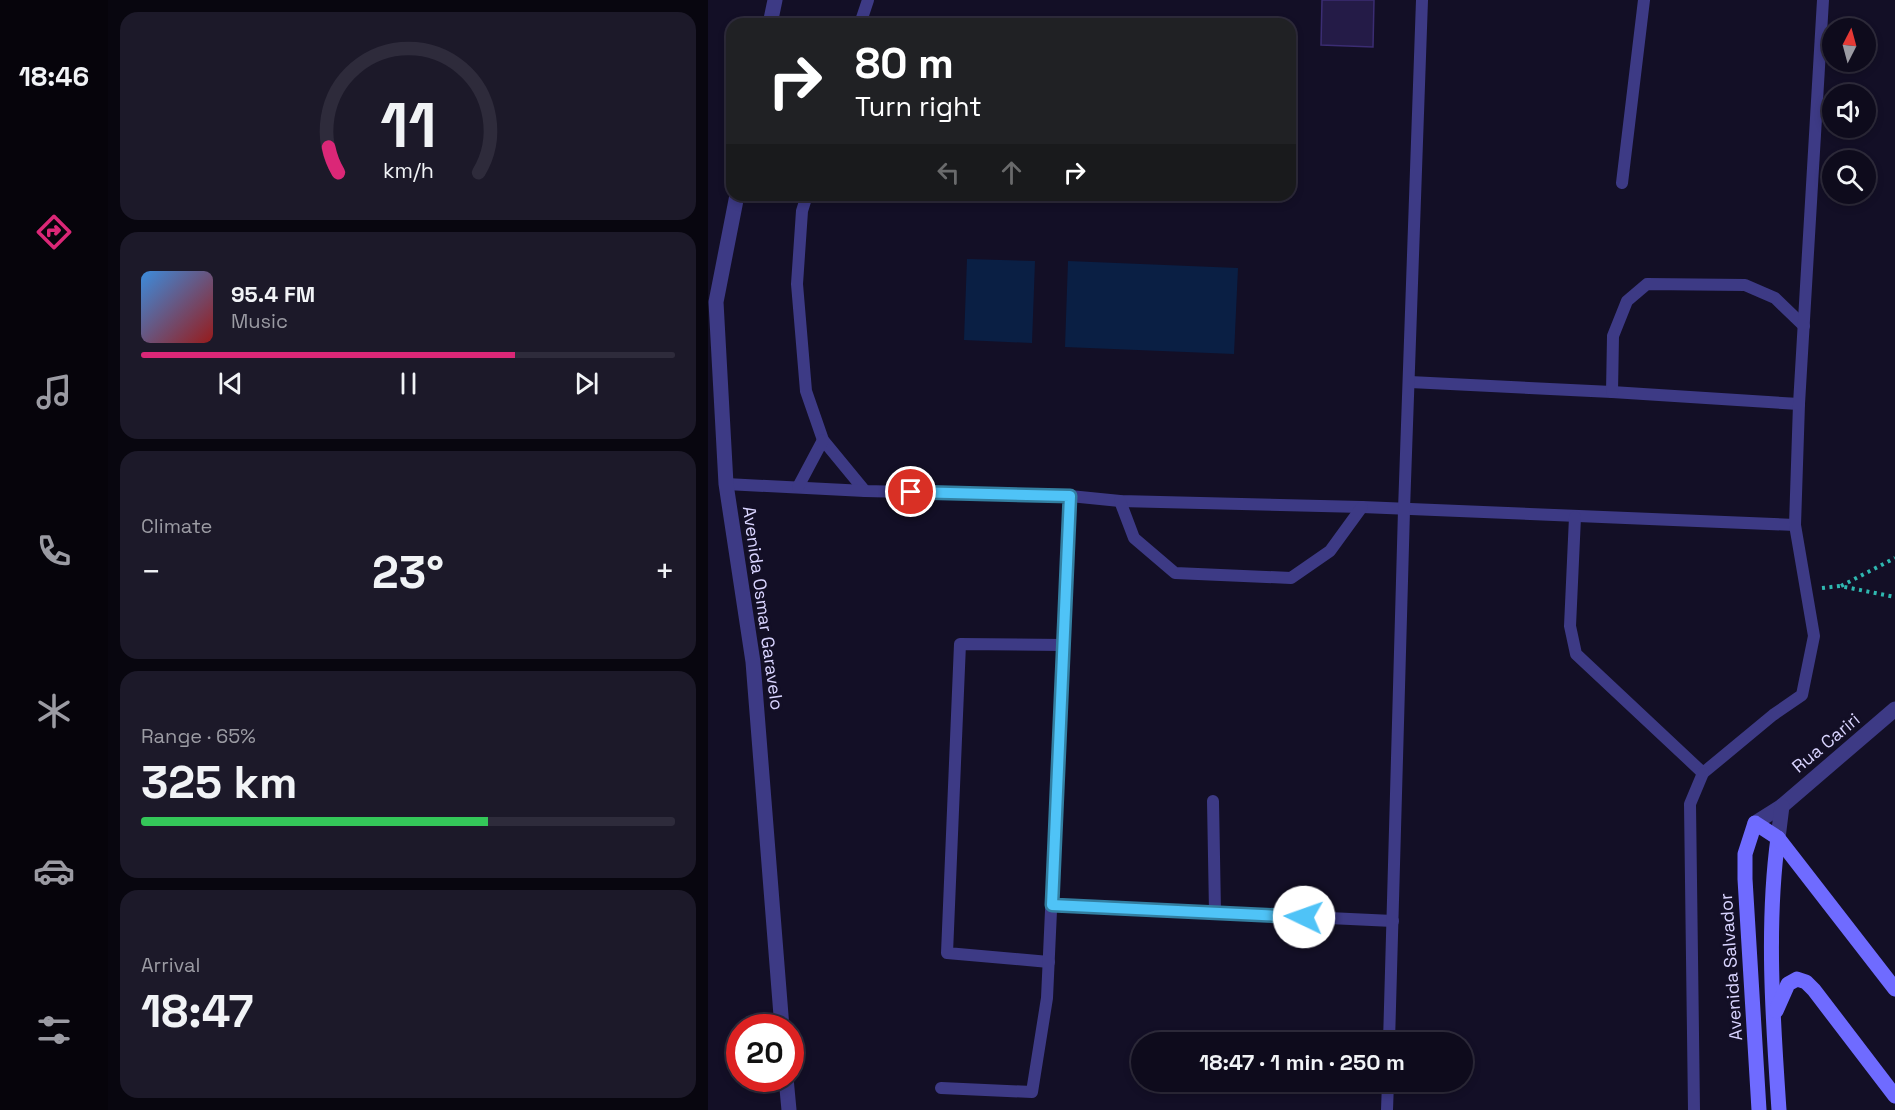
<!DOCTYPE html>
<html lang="en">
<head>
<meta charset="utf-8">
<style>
  :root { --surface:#0e0b1c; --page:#1c1929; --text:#f1f3f6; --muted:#9b9ba3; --line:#2e2b3b; --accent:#db2777 }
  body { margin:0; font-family:"Space Grotesk",sans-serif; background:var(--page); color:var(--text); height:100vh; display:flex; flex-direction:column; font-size:22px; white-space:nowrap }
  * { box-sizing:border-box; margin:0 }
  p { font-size:20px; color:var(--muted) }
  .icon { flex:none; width:33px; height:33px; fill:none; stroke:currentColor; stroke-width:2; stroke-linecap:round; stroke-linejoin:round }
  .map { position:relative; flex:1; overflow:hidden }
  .details { display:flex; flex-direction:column; gap:12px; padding:12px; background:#08060f; width:600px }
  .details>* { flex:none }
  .guide { position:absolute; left:18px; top:18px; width:570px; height:183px; border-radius:18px; box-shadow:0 3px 9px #0003,0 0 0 2px var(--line); background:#202124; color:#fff; overflow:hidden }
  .needle { width:39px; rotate:6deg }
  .fabs { position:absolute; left:1114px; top:18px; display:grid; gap:12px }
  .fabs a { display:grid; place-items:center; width:54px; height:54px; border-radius:50%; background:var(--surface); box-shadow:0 3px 9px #0003,0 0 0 2px var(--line); font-size:30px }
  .speed { position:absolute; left:18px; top:1014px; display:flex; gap:12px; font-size:30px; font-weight:700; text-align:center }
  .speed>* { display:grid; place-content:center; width:78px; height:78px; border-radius:50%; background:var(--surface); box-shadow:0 3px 9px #0003,0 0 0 2px var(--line); line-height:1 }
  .speed .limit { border:9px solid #d22; background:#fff; color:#111 }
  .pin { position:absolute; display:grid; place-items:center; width:51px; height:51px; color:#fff; margin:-26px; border:3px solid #fff; border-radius:50%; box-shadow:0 2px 6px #0007 }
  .me { position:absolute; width:66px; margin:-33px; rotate:273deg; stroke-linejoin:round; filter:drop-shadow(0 0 4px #0008) }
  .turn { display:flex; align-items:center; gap:21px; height:126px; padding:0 30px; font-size:27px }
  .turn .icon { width:78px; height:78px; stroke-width:2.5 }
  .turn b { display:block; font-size:42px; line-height:51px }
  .lanes { display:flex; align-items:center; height:57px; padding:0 30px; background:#0003; justify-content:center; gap:30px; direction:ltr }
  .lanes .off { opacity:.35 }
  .big { font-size:45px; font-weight:800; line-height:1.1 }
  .details .card { flex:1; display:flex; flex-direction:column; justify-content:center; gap:9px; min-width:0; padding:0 21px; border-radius:18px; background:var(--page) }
  .details .dial { align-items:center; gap:0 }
  .dial svg { height:156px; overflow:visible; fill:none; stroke:var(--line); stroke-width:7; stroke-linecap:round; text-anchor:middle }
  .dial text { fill:var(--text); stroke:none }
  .song { display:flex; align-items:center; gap:18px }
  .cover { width:72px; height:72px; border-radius:9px; background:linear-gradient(135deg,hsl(210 70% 55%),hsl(0 70% 35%)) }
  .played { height:6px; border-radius:3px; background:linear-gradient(90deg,var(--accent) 70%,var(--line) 70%) }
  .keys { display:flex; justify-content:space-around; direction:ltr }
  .heat { display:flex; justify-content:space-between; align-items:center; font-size:33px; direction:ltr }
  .charge { height:9px; border-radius:4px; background:linear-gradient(90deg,#34c759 65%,var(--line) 0) }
  .trip { position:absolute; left:423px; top:1032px; width:342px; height:60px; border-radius:30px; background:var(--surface); box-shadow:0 3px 9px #0003,0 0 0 2px var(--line); font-weight:800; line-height:60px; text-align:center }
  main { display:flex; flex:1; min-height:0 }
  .menu { display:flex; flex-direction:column; width:108px; justify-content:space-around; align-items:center; background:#06040b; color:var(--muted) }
  .menu .icon { width:42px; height:42px }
  .menu .selected { color:var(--accent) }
  .menu b { font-size:27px; color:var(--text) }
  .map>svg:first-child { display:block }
  .water { fill:#0a1f44 }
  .building { fill:#241b47; stroke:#3b2d73; stroke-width:1.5 }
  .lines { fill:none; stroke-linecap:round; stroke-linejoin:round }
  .path { stroke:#2fb8b0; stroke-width:4; stroke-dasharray:3 4.5; stroke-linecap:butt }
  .lane { stroke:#3d3a85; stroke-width:12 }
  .street { stroke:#3d3a85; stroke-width:15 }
  .secondary { stroke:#6f6bff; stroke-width:15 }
  .route-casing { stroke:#337fa1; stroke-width:15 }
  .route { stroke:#4fc3f7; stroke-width:10 }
  .labels { text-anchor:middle; stroke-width:6; stroke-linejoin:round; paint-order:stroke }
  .street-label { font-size:18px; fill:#d9d4ff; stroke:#130f26 }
</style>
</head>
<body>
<main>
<nav class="menu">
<b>18:46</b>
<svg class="icon selected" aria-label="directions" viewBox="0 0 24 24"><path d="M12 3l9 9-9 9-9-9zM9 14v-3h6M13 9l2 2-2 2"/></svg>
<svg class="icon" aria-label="music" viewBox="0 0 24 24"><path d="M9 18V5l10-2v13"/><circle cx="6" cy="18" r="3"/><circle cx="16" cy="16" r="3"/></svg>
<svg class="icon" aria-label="phone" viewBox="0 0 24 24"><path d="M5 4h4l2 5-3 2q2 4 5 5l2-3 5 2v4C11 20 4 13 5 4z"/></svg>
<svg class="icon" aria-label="climate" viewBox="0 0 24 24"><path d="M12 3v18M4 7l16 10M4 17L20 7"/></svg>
<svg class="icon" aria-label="car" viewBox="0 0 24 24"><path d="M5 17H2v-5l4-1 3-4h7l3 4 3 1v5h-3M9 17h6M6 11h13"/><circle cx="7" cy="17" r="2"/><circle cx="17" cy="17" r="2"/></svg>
<svg class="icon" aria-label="filters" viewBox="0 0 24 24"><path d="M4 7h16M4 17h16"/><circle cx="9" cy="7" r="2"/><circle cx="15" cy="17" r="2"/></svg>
</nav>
<section class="details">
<div class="card dial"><svg viewBox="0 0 100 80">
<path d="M14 69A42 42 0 1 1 86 69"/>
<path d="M14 69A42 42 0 0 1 9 56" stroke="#db2777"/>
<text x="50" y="56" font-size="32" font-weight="700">11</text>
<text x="50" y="72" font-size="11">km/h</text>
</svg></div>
<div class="card">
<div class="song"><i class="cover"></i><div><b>95.4 FM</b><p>Music</p></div></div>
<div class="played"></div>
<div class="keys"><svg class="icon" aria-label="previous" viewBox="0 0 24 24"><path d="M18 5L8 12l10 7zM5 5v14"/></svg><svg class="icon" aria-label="pause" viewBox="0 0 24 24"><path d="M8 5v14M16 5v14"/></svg><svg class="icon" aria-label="next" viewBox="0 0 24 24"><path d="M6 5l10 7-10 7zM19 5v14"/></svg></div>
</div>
<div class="card"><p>Climate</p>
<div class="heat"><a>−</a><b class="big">23°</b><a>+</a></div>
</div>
<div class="card"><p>Range · 65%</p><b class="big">325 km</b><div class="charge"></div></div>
<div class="card"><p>Arrival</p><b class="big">18:47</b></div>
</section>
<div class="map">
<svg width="1187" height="1110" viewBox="0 0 1187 1110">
  <rect width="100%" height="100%" fill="#130f26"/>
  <g class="water">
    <path d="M259 259 327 261 324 343 256 340Z"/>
    <path d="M360 261 530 268 526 354 357 347Z"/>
  </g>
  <path class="building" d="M614 0H666L665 47 613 45Z"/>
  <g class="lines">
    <g class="path">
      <path d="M1133 586 1187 558"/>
      <path d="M1114 588 1132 586 1187 597"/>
    </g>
    <g class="lane">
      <path d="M152 24 160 0"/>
      <path d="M914 183 936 0"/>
      <path d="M99 195 94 211 89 284 98 391 115 440 157 491"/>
      <path d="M702 382 904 392 1091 404"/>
      <path d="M904 392 905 336 919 301 939 284 1037 285 1067 298 1096 326"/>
      <path d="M18 484 157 491 362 496 412 501 654 507 1087 525"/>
      <path d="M90 487 115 440"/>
      <path d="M412 501 426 538 467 573 583 578 622 551 654 507"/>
      <path d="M867 517 862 626 868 654 995 773 1065 715 1094 695 1106 636 1087 525 1091 404 1115 0"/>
      <path d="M505 801 507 912"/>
      <path d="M344 905 685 921"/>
      <path d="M341 962 239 953 252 644 355 645"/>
      <path d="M681 1042 696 510 714 0"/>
      <path d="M233 1088 324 1092 339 998 362 496"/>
      <path d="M679 1110 680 1082"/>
      <path d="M986 1110 982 804 995 773"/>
    </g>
    <g class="street">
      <path d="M62 24 67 0"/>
      <path d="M29 195 8 302 18 484 45 662 74 1028"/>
      <path d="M1047 823 1074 806 1187 709"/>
      <path d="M1070 838 1074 806"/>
      <path d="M78 1078 81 1110"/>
    </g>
    <g class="secondary">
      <path d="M1070 838C1058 926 1065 1022 1071 1110"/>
      <path d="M1068 1011 1080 984 1089 979 1098 982 1106 990 1187 1096"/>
      <path d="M1051 1110 1037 879V854L1047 823 1070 838 1187 989"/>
    </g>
  </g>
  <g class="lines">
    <g class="route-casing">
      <path id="route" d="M203 492 362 496 344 905 596 917"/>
    </g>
    <use href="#route" class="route"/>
  </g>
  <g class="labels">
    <g class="street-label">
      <text transform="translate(55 608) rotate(82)" y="6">Avenida Osmar Garavelo</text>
      <text transform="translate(1118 743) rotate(-40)" y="6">Rua Cariri</text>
      <text transform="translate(1023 967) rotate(-94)" y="6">Avenida Salvador</text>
    </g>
  </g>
</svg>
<div class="fabs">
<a><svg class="needle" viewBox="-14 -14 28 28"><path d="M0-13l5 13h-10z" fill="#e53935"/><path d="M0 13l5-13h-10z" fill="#9b9ba3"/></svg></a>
<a><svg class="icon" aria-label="sound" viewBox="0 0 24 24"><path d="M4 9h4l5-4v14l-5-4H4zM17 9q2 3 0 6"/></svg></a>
<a><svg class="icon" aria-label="search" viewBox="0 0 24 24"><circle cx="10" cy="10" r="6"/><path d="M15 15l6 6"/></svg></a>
</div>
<div class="speed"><div class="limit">20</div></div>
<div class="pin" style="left:203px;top:492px;background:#d93025"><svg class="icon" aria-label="arrive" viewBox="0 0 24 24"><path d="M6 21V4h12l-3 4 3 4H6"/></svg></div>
<svg class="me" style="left:596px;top:917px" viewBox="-20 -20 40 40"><circle r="19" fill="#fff"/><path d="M0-13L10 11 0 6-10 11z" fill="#4fc3f7"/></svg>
<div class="trip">18:47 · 1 min · 250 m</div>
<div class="guide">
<div class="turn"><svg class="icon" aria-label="right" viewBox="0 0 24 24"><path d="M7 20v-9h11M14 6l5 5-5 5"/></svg><div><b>80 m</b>Turn right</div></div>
<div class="lanes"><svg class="icon off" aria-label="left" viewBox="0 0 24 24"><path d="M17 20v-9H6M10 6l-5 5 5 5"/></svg><svg class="icon off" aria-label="ahead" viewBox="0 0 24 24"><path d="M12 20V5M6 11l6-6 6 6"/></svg><svg class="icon" aria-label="right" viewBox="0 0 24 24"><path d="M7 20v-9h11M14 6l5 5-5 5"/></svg></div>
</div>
</div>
</main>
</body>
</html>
